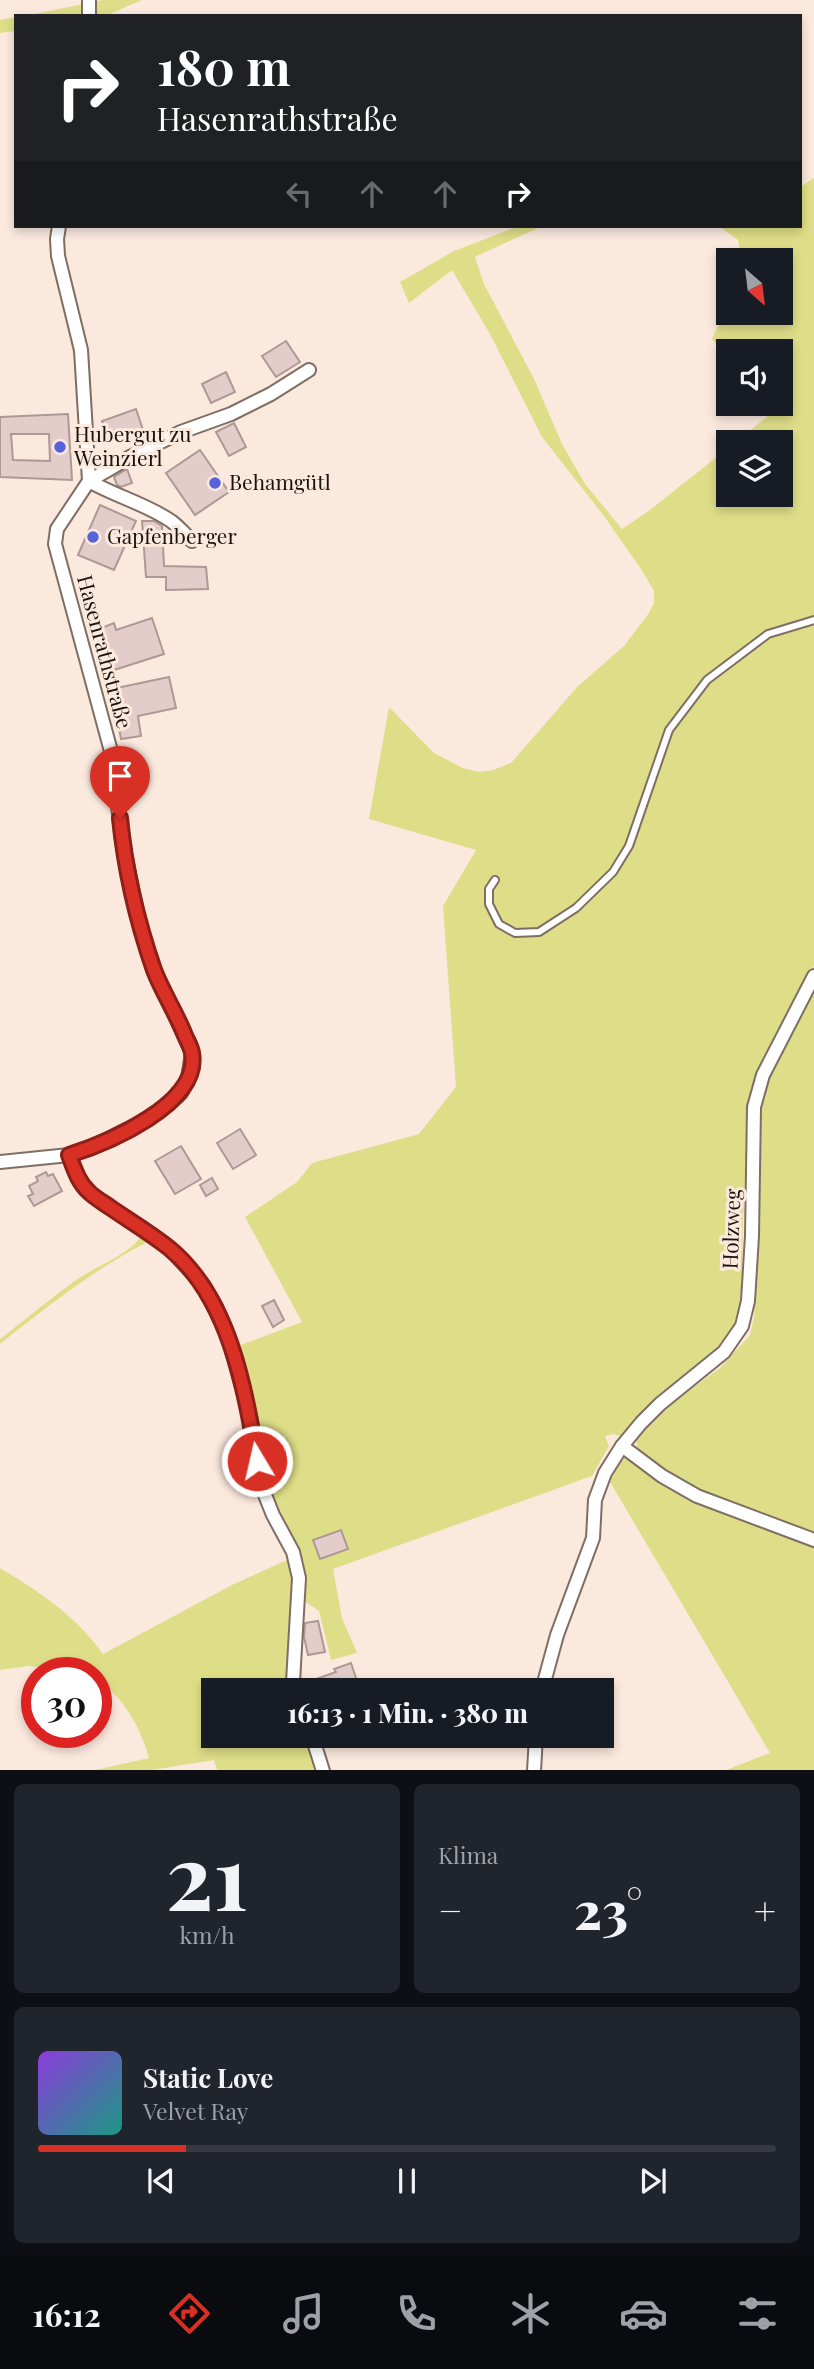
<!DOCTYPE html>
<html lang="de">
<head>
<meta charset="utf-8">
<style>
  :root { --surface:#171b24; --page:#20242c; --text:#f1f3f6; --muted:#9ea1a6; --line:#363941; --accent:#d93025 }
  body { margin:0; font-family:"Playfair Display",serif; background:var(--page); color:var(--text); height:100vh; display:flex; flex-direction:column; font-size:26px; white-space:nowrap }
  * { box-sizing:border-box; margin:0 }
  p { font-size:23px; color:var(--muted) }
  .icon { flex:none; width:38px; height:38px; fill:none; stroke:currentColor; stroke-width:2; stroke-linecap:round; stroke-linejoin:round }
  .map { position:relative; height:1770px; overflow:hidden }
  .drawer { display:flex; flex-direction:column; gap:14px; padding:14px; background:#0d0f14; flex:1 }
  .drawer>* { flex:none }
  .banner { position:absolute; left:14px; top:14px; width:788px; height:214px; border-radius:0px; box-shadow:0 4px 10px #0003; background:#202124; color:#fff; overflow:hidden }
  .needle { width:46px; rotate:152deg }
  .tools { position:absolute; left:716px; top:248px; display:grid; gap:14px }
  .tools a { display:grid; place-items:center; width:77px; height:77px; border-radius:0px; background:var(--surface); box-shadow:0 4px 10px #0003; font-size:35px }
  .speed { position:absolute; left:21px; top:1657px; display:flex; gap:14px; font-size:35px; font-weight:700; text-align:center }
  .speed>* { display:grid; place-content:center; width:91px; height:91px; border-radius:50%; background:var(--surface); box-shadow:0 4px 10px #0003; line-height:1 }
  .speed .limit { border:10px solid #d22; background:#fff; color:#111 }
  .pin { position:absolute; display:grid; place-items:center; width:60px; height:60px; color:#fff; margin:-72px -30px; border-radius:50% 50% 50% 0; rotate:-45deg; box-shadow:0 0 7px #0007 }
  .pin .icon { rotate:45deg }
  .me { position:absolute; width:77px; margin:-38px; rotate:351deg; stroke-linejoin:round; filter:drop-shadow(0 0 5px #0008) }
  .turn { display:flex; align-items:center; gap:24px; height:147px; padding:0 28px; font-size:32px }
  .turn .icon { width:91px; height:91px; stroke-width:2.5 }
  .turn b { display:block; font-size:49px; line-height:60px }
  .lanes { display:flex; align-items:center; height:66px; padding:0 28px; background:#0003; justify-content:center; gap:35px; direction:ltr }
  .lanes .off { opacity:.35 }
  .big { font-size:52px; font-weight:800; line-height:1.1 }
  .drawer .tile { flex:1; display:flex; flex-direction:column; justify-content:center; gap:10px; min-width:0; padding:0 24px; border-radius:10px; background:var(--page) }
  .drawer .dial { align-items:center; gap:0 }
  .dial b { font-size:91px; line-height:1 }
  .song { display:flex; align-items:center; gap:21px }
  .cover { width:84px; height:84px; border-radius:10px; background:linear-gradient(135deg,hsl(270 70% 55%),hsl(170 70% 35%)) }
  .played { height:7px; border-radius:4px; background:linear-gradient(90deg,var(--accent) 20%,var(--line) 20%) }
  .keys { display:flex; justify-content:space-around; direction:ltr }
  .heat { display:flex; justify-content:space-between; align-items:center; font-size:38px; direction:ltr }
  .drawer .tiles { flex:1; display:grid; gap:14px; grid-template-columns:1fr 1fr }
  .tile:last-child { grid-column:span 2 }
  .trip { position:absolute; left:201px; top:1678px; width:413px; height:70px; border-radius:0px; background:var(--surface); box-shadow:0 4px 10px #0003; font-weight:800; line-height:70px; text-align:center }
  .tab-bar { display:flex; height:112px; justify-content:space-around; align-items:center; background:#090b0e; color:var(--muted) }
  .tab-bar .icon { width:49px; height:49px }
  .tab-bar .selected { color:var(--accent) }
  .tab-bar b { font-size:32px; color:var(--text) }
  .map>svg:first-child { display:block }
  .green { fill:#dfde88 }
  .building { fill:#e3ccca; stroke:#ae9896; stroke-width:2; fill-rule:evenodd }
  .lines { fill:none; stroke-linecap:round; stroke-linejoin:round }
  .lane-casing { stroke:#7e6e64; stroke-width:10 }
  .street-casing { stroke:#7e6e64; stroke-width:16 }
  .lane { stroke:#fff; stroke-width:6 }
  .street { stroke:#fff; stroke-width:12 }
  .route-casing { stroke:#8d1f18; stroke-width:18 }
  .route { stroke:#d93025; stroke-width:12 }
  .poi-dot { fill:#5663da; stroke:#fce9de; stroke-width:2.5 }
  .labels { text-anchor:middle; stroke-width:6; stroke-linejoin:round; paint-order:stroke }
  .poi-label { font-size:21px; fill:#1a1410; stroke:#fce9de; text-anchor:start }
  .street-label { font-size:21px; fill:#1a1410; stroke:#fce9de }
</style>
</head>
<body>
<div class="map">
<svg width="814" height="1771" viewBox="0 0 814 1771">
  <rect width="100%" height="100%" fill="#fce9de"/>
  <g class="green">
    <path d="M103 0H142L105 16H25Z"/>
    <path d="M16 17V31L0 33V20Z"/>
    <path d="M814 178V966L758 1076 749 1098 743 1222 742 1292 737 1323 726 1341 688 1378 622 1436 613 1434 605 1436 609 1446 592 1476 333 1569 342 1618 357 1653 331 1660 319 1611 304 1601 295 1606 289 1690H214V1736H306L317 1770H217L214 1760 152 1770H95L149 1758C140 1725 123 1698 96 1677V1673L29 1666 0 1670V1568C40 1592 76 1616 103 1654L230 1586 289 1559 266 1514 255 1477 245 1426 254 1419 235 1347 302 1322 245 1217 297 1182 312 1163 419 1134 456 1087 443 906 476 850 369 819 389 707 434 753 463 768 479 772 493 770 511 763 578 686 624 646 649 613 654 603V591L643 572 604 516 542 437 490 334 452 270 409 303 400 282 454 251 519 226H542L475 257 484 284 534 379 562 444 585 484 622 529 650 510 728 448V495H780V443H734L767 417 758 404H780V352H728V361L712 339 728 302V313H780V261H742L738 240 719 226H800V187Z"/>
    <path d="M52 226H67C58 255 81 312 87 344 90 359 90 374 91 389L78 385C74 360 70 335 64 311 56 280 47 258 52 226Z"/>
    <path d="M814 993V1534L699 1490 678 1480 637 1448 636 1438 662 1410 720 1368 750 1335 754 1317 757 1250 759 1106 768 1079Z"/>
    <path d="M143 1234 151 1240C96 1268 48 1306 0 1344V1339C26 1319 52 1297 79 1278 100 1264 129 1255 143 1234Z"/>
    <path d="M628 1457 678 1493 740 1520 814 1546V1770H726L770 1753 610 1482 620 1460Z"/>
  </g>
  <g class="building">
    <path d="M286 341 300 362 276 377 262 356Z"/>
    <path d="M226 372 235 392 211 403 202 384Z"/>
    <path d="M136 409 143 430 109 442 102 421Z"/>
    <path d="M68 414 72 480 0 477V417ZM11 434H49L50 461 13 460Z"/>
    <path d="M234 423 246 447 229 456 216 432Z"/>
    <path d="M200 450 229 492 195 515 166 473Z"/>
    <path d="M127 469 132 483 121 487 117 485 114 477Z"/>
    <path d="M100 505 136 521 114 570 78 555Z"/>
    <path d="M142 521H154L162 526 164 566 206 567 208 589 166 590V577H146Z"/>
    <path d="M152 618 164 654 108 672 96 630 114 623 116 630Z"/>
    <path d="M169 677 176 708 138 716 141 736 121 739 112 689Z"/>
    <path d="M240 1129 256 1155 233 1169 217 1143Z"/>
    <path d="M181 1146 201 1179 175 1194 155 1161Z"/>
    <path d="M46 1172 48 1176 53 1174 62 1191 34 1206 28 1196 33 1194 29 1186 38 1181 36 1177Z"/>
    <path d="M212 1178 218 1189 206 1196 200 1185Z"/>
    <path d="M274 1300 284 1320 273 1327 262 1306Z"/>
    <path d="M341 1530 348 1549 320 1559 313 1540Z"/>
    <path d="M318 1621 325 1652 308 1655 304 1637 305 1623Z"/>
    <path d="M351 1663 360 1690H336L335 1687 325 1690H304L302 1684 336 1672 334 1669Z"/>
  </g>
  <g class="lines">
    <g class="lane-casing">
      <path id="lane" d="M495 880 489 889V904L499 924 515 933 539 932 576 908 613 872 629 846 669 730 707 680 768 634 814 620"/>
    </g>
    <g class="street-casing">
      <g id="street">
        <path d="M89 0V16"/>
        <path d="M89 481 130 457 181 432 231 414 271 394 309 370"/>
        <path d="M89 481C115 496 146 504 171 521 179 527 185 534 192 541"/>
        <path d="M69 1155 77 1176 89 1193 170 1249 204 1286 216 1307 229 1340 250 1416 263 1490 273 1515 293 1552 299 1578 293 1682 295 1690"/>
        <path d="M0 1162 69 1155 88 1149 140 1123 170 1103 181 1093 188 1078 192 1053 155 972 140 926 122 840 112 755 55 544 57 529 89 481 81 350 58 256 57 239 59 226"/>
        <path d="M622 1446 662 1476 697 1496 814 1540"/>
        <path d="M542 1690 557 1635 593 1538 595 1500 605 1473 622 1446 641 1423 660 1404 724 1352 742 1326 748 1301 752 1236 754 1107 763 1075 814 976"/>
        <path d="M312 1736 323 1771"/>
        <path d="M534 1771 536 1736"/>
      </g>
    </g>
    <use href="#lane" class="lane"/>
    <use href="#street" class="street"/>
  </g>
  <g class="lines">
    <g class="route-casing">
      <path id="route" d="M120 818C125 869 137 921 154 970 162 991 175 1011 184 1033 186 1039 191 1046 192 1053 201 1104 107 1143 69 1155 74 1168 78 1182 89 1192 95 1198 104 1203 111 1208 130 1221 150 1233 169 1248 229 1297 245 1388 257 1461"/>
    </g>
    <use href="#route" class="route"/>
  </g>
  <g class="poi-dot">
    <circle cx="60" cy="447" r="7"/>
    <circle cx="215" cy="483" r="7"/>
    <circle cx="93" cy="537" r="7"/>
  </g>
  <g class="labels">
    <g class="poi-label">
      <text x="74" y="442">Hubergut zu<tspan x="74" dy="24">Weinzierl</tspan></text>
      <text x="229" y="490">Behamgütl</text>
      <text x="107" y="544">Gapfenberger</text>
    </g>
    <g class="street-label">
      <text transform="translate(104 652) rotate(75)" y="7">Hasenrathstraße</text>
      <text transform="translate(732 1229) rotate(-88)" y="7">Holzweg</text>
    </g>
  </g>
</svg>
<div class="tools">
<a><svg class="needle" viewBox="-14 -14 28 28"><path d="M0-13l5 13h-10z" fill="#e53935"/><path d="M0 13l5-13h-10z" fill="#9ea1a6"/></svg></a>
<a><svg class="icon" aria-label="sound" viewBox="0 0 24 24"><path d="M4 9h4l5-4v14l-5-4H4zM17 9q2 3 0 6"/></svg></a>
<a><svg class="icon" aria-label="layers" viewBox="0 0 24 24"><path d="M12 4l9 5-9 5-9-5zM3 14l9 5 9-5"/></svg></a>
</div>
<div class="speed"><div class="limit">30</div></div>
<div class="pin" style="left:120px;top:818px;background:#d93025"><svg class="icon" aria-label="arrive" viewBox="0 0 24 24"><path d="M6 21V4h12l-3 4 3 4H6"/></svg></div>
<svg class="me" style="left:257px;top:1461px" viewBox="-20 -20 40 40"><circle r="17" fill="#d93025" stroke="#fff" stroke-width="3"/><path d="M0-11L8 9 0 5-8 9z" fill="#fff"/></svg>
<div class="trip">16:13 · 1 Min. · 380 m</div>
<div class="banner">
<div class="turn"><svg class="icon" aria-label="right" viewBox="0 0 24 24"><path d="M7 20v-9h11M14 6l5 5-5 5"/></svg><div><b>180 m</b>Hasenrathstraße</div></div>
<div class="lanes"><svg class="icon off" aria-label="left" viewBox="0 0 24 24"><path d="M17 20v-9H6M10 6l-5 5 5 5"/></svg><svg class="icon off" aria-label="ahead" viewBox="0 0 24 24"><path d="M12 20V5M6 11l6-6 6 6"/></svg><svg class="icon off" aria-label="ahead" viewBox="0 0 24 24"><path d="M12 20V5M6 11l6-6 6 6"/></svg><svg class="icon" aria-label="right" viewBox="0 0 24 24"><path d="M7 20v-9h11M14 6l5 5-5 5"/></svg></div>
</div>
</div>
<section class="drawer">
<div class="tiles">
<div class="tile dial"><b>21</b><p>km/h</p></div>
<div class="tile"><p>Klima</p>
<div class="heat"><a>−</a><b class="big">23°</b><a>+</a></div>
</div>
<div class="tile">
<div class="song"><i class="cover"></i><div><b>Static Love</b><p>Velvet Ray</p></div></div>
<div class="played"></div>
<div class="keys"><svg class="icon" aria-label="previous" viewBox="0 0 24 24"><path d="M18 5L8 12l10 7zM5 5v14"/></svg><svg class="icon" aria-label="pause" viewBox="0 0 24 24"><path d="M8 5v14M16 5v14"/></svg><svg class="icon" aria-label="next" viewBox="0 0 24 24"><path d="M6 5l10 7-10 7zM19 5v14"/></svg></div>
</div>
</div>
</section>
<nav class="tab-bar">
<b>16:12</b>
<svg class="icon selected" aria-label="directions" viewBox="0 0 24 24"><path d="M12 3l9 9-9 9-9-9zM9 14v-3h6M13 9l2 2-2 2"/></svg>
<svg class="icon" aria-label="music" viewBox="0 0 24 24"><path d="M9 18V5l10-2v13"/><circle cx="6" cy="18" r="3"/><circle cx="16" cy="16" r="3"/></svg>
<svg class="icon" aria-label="phone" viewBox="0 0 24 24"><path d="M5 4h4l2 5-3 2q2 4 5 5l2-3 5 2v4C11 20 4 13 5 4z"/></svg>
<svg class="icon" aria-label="climate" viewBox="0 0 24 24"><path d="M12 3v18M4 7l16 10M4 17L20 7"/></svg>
<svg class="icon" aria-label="car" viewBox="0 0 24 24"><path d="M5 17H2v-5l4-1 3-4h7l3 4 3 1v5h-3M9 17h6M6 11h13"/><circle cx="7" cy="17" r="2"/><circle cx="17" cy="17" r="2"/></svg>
<svg class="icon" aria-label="filters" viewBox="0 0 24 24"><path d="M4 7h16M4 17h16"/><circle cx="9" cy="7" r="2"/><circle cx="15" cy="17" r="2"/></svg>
</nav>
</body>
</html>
